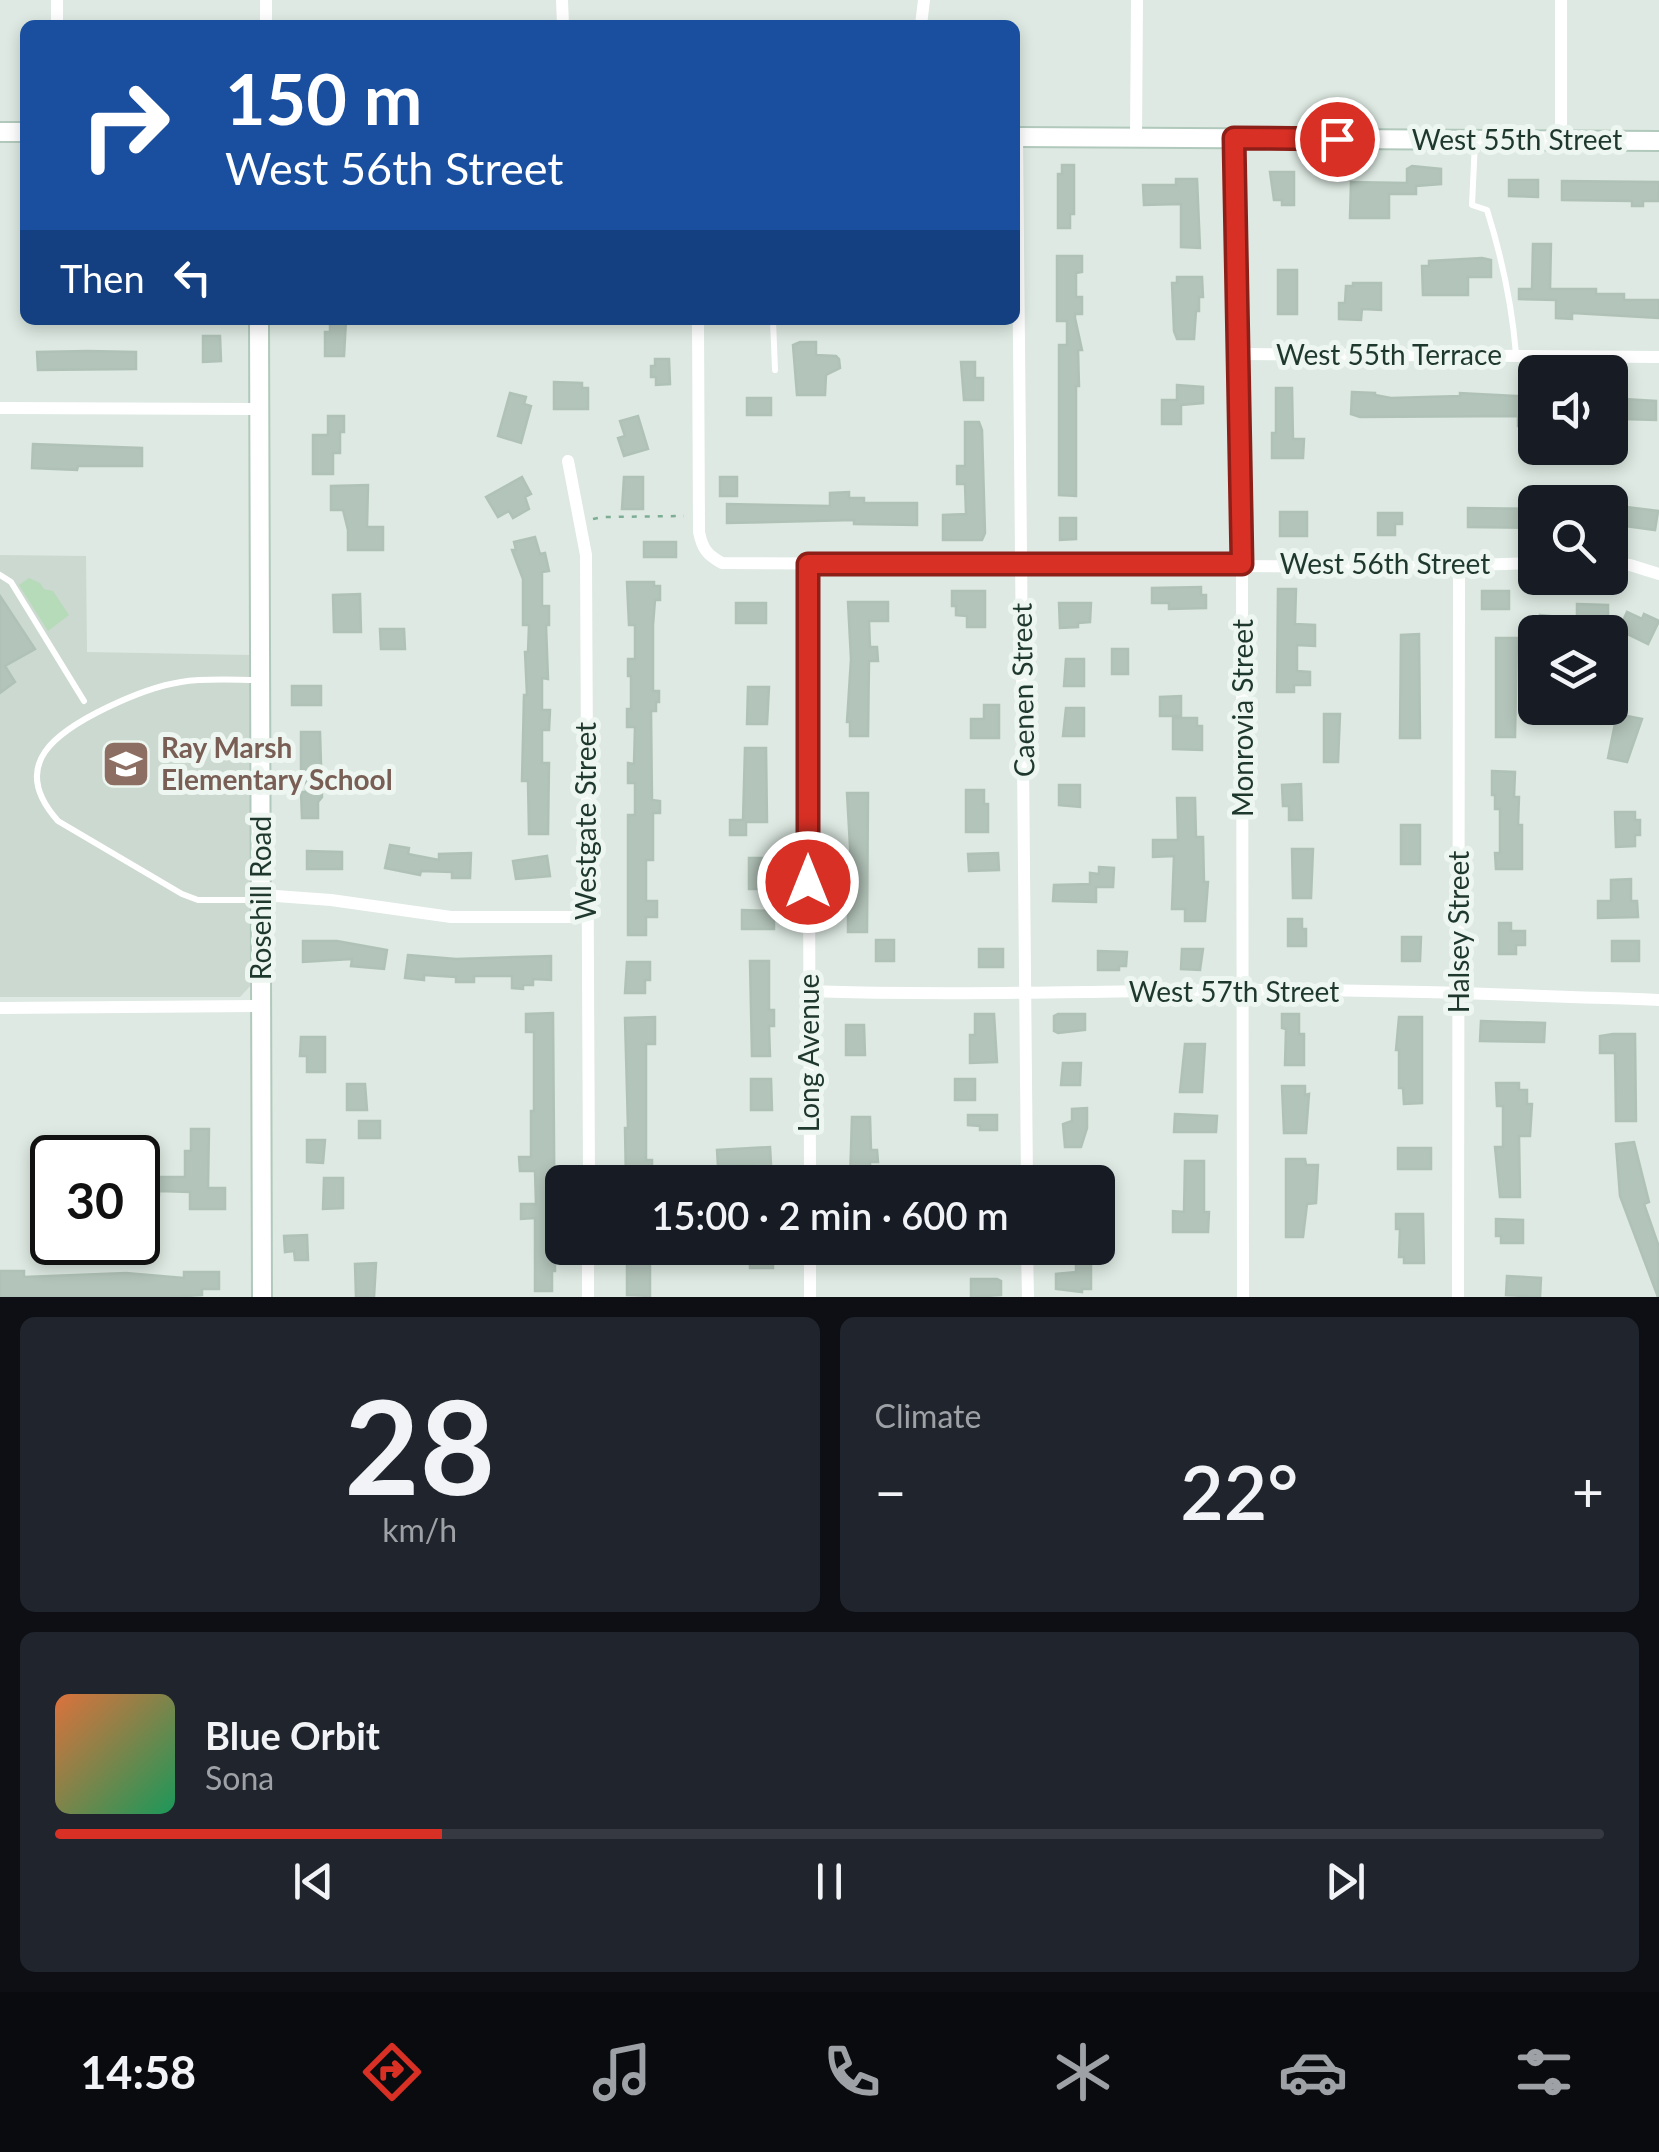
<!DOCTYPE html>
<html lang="en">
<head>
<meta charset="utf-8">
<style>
  :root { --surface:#171b24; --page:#20242c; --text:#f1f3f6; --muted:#9ea1a6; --line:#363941; --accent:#d93025 }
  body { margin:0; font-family:Lato,sans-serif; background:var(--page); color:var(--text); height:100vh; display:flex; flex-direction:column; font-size:38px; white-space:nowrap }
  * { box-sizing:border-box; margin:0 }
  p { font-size:32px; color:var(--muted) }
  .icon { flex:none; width:55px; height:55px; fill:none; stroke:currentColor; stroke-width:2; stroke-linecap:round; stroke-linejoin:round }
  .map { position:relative; height:1297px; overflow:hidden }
  .drawer { display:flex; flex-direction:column; gap:20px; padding:20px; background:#0d0f14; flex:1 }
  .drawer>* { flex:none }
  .hud { position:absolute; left:20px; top:20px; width:1000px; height:305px; border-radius:15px; box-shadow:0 5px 15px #0003; background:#1a4fa0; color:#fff; overflow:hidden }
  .tools { position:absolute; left:1518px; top:355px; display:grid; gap:20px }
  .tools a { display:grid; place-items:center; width:110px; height:110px; border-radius:15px; background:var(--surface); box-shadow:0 5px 15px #0003; font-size:50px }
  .speed { position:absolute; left:30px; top:1135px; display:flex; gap:20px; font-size:50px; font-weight:700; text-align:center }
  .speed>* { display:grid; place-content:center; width:130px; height:130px; border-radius:50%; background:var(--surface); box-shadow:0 5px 15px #0003; line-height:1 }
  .speed .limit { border:5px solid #111; border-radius:15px; background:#fff; color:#111 }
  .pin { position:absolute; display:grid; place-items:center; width:85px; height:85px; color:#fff; margin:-42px; border:5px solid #fff; border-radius:50%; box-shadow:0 2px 10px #0007 }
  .me { position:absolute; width:110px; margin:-55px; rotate:0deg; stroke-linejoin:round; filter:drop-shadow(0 0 8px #0008) }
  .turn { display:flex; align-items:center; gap:35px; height:210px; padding:0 40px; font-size:45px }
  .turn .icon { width:130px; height:130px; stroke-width:2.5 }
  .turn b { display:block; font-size:70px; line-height:85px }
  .then { display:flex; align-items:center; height:95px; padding:0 40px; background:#0003; gap:20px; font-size:38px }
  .big { font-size:75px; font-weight:600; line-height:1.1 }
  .drawer .tile { flex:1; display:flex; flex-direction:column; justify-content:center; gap:15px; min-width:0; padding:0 35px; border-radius:15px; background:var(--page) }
  .drawer .dial { align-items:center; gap:0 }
  .dial b { font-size:130px; line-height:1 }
  .song { display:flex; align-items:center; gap:30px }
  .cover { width:120px; height:120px; border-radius:15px; background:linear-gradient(135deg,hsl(20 70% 55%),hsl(150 70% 35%)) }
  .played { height:10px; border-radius:5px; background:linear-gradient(90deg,var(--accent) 25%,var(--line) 25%) }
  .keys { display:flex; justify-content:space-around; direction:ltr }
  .heat { display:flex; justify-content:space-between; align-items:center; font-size:55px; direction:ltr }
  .drawer .tiles { flex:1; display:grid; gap:20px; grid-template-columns:1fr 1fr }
  .tile:last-child { grid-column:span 2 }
  .trip { position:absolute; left:545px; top:1165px; width:570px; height:100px; border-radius:15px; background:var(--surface); box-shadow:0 5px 15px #0003; font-weight:600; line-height:100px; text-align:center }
  .dock { display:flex; height:160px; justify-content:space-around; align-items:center; background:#090b0e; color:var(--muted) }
  .dock .icon { width:70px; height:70px }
  .dock .selected { color:var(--accent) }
  .dock b { font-size:45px; color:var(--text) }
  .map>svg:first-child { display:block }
  .built { fill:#ccd9d0 }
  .green { fill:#b6dbb9 }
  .building { fill:#b3c4ba; stroke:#b0c2b7; stroke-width:2.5 }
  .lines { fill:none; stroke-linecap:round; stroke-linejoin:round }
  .secondary-casing { stroke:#b1c9bc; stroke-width:22 }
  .path { stroke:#7ead95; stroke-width:2.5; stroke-dasharray:5 8; stroke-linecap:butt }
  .lane { stroke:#fff; stroke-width:6 }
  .street { stroke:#fff; stroke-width:12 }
  .secondary { stroke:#fff; stroke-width:18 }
  .route-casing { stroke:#8d1f18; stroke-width:25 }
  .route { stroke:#d93025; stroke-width:18 }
  .labels { text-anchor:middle; stroke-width:10; stroke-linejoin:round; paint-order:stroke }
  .street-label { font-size:28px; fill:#1f382d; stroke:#edf6f0 }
  .education-label { font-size:28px; font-weight:bold; fill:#785e54; stroke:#edf6f0; text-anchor:start }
</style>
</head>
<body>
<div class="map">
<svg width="1659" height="1297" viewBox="0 0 1659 1297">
  <rect width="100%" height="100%" fill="#dde9e2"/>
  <path class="built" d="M0 555 86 556 87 652 251 655 253 983 240 997H0Z"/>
  <path class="green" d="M29 578 40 583 44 589 53 591 69 615 48 631 19 585Z"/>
  <g class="building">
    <path d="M1062 165H1074V214H1070V228H1058V174H1062Z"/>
    <path d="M1412 166 1441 169V184L1416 186V194H1389V218H1350L1351 182 1407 183V169Z"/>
    <path d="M1270 172H1294V205H1282V200H1274Z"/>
    <path d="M1176 179H1197L1200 248 1181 247V204L1144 205 1143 185H1176Z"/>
    <path d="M1509 180H1538V197L1509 196Z"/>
    <path d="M1562 181 1659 182V201H1643V206H1632V201L1562 200Z"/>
    <path d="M1533 244H1551L1550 289H1596V294H1624V300H1659V318L1572 313V319L1556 318V300L1519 299V289H1532Z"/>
    <path d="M1057 256H1082V272L1076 273V297H1082V314H1075V318L1082 350H1078L1079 386H1076V496L1059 495V345H1067V321H1057Z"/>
    <path d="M1482 258 1491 260V277H1468V295H1423L1422 266H1429V261Z"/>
    <rect x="1278" y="270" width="19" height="44"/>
    <path d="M1177 277H1202L1203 297H1199V311H1196L1194 339H1177L1174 331 1172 283H1177Z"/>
    <path d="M1353 283H1381V310L1362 309 1361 320 1339 319V303H1345L1346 286H1353Z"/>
    <path d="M330 320H346L344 356H325V332H330Z"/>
    <path d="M203 336H220L221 361 203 362Z"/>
    <path d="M800 342H816V355L836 356 839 359 840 368 826 375 825 395H797L793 345Z"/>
    <path d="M88 351 136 352V369L38 370 37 352Z"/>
    <path d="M655 359H669L670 384 656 385V377H651V366H655Z"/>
    <path d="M961 362H975V378H983V400H964Z"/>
    <path d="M554 382 582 383V388H588V409H554Z"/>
    <path d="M1177 385 1203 387V403L1181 405V424H1162V400H1177Z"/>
    <path d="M1276 388H1292L1293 439H1304L1303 458H1272V433H1276Z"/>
    <path d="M1352 392 1375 393V395L1391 398 1460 396V393L1533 397 1535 426H1518V416L1360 417 1351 414Z"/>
    <path d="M510 393 526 397 524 404 531 406 521 443 498 436Z"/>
    <rect x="747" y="398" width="24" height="17"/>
    <path d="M1624 399 1656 401V420L1623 419Z"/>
    <path d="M328 416H344V432H340V453H333V474H313V435H328Z"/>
    <path d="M638 416 648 449 624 456 618 438 625 436 620 421Z"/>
    <path d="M965 422H979L982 430 985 533 982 540H943V515L966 514 965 484H957V466H965Z"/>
    <path d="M33 444 142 448V466H78L77 470 32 468Z"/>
    <path d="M522 477 531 494 525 497 529 509 513 518 509 511 498 517 486 497Z"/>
    <path d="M624 477H643V509H622Z"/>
    <rect x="720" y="477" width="17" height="19"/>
    <path d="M368 485 367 527H383V550H348V530L343 510H331V486Z"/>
    <path d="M849 492V498H864V503H917V525L854 524V520L727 523V504L830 506V493Z"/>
    <path d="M1610 505 1658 511 1655 530 1610 524Z"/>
    <path d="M1468 508 1535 509V528L1468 527Z"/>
    <rect x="1280" y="512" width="27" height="24"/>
    <path d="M1378 513H1402V524H1395V535H1378Z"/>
    <path d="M1060 518H1076V539L1060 540Z"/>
    <path d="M535 537 540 554 545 553 549 571 542 572V606H549V625H546L548 679 542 678V710H550L549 730H542V763H549L548 834H529L528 781H522L524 695H527L525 652H528L529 625H523V579L512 550H516L514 542Z"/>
    <rect x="644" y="542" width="32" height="15"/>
    <path d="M627 582H654V586H660V600H655L653 625V691H659V702H656V711H651L652 800 660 801V813H653V860H646V901H657V917H646V935H628V815H635V783H628V763L634 764 635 727H627V709H631V676H628V659H635V625H629Z"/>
    <path d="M1201 587V595H1206V608L1169 609V603H1152V588Z"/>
    <path d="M1278 589H1296L1295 624 1315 625V646L1297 645V671L1310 672V685H1294V692H1277Z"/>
    <path d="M952 591H985V627H967V616L956 615V606H952Z"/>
    <rect x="1482" y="591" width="27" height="18"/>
    <path d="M360 594 361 632H334L333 595Z"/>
    <path d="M0 596 35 649 5 666 15 682 0 693Z"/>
    <path d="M848 602H888V621H869L870 647H877L878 661H869L868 736H850V722H847L851 659Z"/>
    <rect x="736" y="603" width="30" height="20"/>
    <path d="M1059 603H1091L1090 622 1078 623V627L1060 628Z"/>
    <path d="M1577 604 1608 605V623L1577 622Z"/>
    <path d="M1627 612 1642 619 1644 614 1659 621 1648 644 1619 630Z"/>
    <path d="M1540 615 1560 617 1559 632H1539Z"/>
    <path d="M380 629H404L405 649H381Z"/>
    <path d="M1419 634 1420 738H1400L1401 635Z"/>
    <path d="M1496 638H1517L1515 737H1496Z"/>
    <rect x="1112" y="649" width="16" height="25"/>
    <path d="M1066 659H1084V686H1064Z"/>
    <rect x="292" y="686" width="29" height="19"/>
    <path d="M748 687H769L767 724H747Z"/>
    <path d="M1181 696V716H1160V697Z"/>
    <path d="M984 705H999V738H971V719H984Z"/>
    <path d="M1066 708H1084V736H1063Z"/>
    <path d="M1324 714H1340L1338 762H1324Z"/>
    <path d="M1617 714 1642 719 1627 762 1608 758Z"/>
    <path d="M1173 718H1197V726H1202V750L1173 749Z"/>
    <path d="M301 732H320L322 797 318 802V818H302L301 792H306V770H301Z"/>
    <path d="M745 748H766L767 822H746V835H730V820H743Z"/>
    <path d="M1492 771 1515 772 1514 797H1519L1518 825H1522V869H1496L1495 853H1500V809H1495V795H1492Z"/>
    <path d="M1301 784 1302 820H1289V806H1283L1282 785Z"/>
    <path d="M1059 785H1080V807L1059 805Z"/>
    <path d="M966 790H984V804H988V832H966Z"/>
    <path d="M847 793H868L867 932H848V882H852Z"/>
    <path d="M1177 798H1195L1196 837H1203L1204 882H1208L1205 921H1185V909H1172L1174 856 1153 857V840H1178Z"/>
    <path d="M1615 812H1635V820H1640V835H1635V846L1616 847Z"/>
    <rect x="1401" y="825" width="19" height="39"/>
    <path d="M390 845 409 848 408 854 439 860V854L471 853 470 878H452V872L421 871 420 875 385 868Z"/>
    <path d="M1292 849H1313L1311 898H1293Z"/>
    <path d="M307 851 342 852V869H307Z"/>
    <path d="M998 853 999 870 969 871 968 854Z"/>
    <path d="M547 856 550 876 516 879 513 861Z"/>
    <rect x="749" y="858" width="19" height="31"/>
    <path d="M1099 867 1114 868 1113 887H1096V902L1053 901 1054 885 1090 884V873L1099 874Z"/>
    <path d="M1631 879V901H1637L1638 917 1598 918V901H1611V880Z"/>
    <path d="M742 910 774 911V929H742Z"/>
    <path d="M1288 919H1302V929H1306V946H1288Z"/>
    <path d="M1499 923H1511V931H1525V945H1516V954H1499Z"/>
    <path d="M1402 937H1421L1420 961H1402Z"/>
    <rect x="876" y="940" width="18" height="21"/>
    <path d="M303 941H337L387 950 384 969 351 966 352 959 303 962Z"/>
    <rect x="1612" y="941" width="27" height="20"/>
    <rect x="979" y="949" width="24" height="18"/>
    <path d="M1182 949H1203L1200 970 1181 969Z"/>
    <path d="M1098 951 1127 952 1126 966H1119V970H1098Z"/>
    <path d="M408 955 456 959 551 956V980L533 979V985H523V989L512 988V976H474V982H456V977L424 975V980L405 978Z"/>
    <path d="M750 961H769V1010H774V1026H769L770 1056H752Z"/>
    <path d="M627 962H650V980H645V993H625Z"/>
    <path d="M553 1013 555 1271H552V1291H535V1218L521 1219V1204H536L535 1171H520L519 1157H531V1111H534V1032H526V1014Z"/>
    <path d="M975 1014H994L997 1062 970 1063V1035H975Z"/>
    <path d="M1058 1014H1085V1030L1058 1033 1054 1031V1016Z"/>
    <path d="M1282 1014H1299V1034H1304V1065H1285L1286 1029 1282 1028Z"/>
    <path d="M655 1017V1044H646V1160H652V1176H645V1182H626L625 1128H628L625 1018Z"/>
    <path d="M1399 1017H1422V1103L1404 1104 1403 1088H1399V1050H1396Z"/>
    <path d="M1481 1021 1545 1023 1544 1042 1480 1041Z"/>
    <path d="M846 1025H864L865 1055H846Z"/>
    <path d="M1613 1034H1635L1636 1121H1616L1615 1053H1600V1036Z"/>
    <path d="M301 1037H325V1072H307V1056H300Z"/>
    <path d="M1185 1044H1205L1202 1092H1180Z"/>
    <path d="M1063 1063H1081L1080 1085H1061Z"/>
    <path d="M751 1079H771L772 1110H751Z"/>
    <rect x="955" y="1079" width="20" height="21"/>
    <path d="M1496 1083H1519V1090H1527V1104H1532L1530 1136H1519L1520 1197H1500L1495 1147H1503V1106H1497Z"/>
    <path d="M347 1084H365L367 1110H347Z"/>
    <path d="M1282 1086H1305V1095L1309 1094 1306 1133H1284Z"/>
    <path d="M1087 1108V1128L1081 1147H1065L1063 1124 1072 1121V1109Z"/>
    <path d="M1175 1114 1217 1116 1216 1132H1174Z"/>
    <path d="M968 1115H997V1130H980V1126L968 1125Z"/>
    <path d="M852 1117H870L871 1150H877L878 1162H870V1182H850Z"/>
    <rect x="359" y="1121" width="21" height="17"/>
    <path d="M191 1129H209L208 1188H225V1209H190V1192L159 1191V1195H145V1177H185V1151H191Z"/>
    <path d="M307 1140H325L323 1163 307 1162Z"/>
    <path d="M1634 1142 1649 1202 1644 1204 1659 1247 1658 1297 1620 1196 1616 1144Z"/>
    <path d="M770 1147 772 1182H753V1165L718 1166 717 1150Z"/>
    <rect x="1398" y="1148" width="33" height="21"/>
    <path d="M1286 1159H1305L1306 1165H1318L1316 1203 1307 1204 1303 1237H1286Z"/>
    <path d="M1185 1161H1204V1212H1209L1208 1232H1173V1211L1184 1212Z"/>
    <path d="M966 1167 991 1168 992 1182H967Z"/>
    <rect x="1058" y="1169" width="32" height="13"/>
    <path d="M324 1178H343V1208L323 1209Z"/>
    <path d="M1396 1214H1423L1424 1263H1404V1257H1399L1400 1229H1396Z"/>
    <path d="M1496 1219 1523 1220V1243H1501V1236H1496Z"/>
    <path d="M307 1235 308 1260H295L294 1251 285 1252 284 1236Z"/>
    <path d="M749 1248H767L773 1254V1268H750Z"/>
    <path d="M1076 1255 1091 1256V1289H1082V1292L1056 1289V1274L1076 1272Z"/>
    <path d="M376 1263 374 1297H356L355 1264Z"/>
    <path d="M627 1263H650V1296L627 1295Z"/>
    <path d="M0 1271H24V1277L126 1273 184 1278V1272H219V1289H202V1295L172 1297H0Z"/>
    <path d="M1507 1276 1541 1278 1540 1297 1506 1295Z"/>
    <path d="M971 1279H997L1001 1281V1295L971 1297Z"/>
  </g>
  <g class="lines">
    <g class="secondary-casing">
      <g id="secondary">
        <path d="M0 132H25"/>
        <path d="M1015 137 1659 141"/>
        <path d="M259 320 262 1297"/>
      </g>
    </g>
    <path class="path" d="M593 519 602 517 684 516"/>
    <g class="lane">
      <path d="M1475 141 1472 205 1487 210C1502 258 1512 305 1516 354"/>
      <path d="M773 320 775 370"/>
      <path d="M0 575 11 582 84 701"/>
      <path d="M258 680C233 680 205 678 181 682 155 686 131 696 108 707 58 731 7 764 58 821L182 894 198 900H260"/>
    </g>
    <g class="street">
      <path d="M562 0 563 25"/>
      <path d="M1561 0V140"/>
      <path d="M57 25V0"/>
      <path d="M266 25V0"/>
      <path d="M921 25 924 0"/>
      <path d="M1017 137 1027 1182"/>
      <path d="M1136 138 1137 0"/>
      <path d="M1234 138 1242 564 1243 1297"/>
      <path d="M698 320 699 532C702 548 707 555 722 563L1417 567 1535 563"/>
      <path d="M1239 354 1659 357"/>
      <path d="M0 408 258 409"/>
      <path d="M568 461 586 555 589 1182"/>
      <path d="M1610 563 1630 565 1659 574"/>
      <path d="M808 564 810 1182"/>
      <path d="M262 895 331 900 451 917H586"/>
      <path d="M809 991C954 996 1098 991 1242 990 1381 989 1520 995 1659 1000"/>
      <path d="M0 1008 262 1006"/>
      <path d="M810 1248V1297"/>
      <path d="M1027 1248 1028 1297"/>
      <path d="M588 1297V1248"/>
      <path d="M1458 1297 1459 567"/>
    </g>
    <use href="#secondary" class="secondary"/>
  </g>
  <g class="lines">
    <g class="route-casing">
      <path id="route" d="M808 882V564H1242L1234 138 1337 139"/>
    </g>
    <use href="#route" class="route"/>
  </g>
  <defs>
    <g id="school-square" transform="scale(2.5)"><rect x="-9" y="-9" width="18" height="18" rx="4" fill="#8d6e63" stroke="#edf6f0"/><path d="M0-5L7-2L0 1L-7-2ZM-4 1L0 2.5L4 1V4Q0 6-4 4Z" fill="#fff"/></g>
  </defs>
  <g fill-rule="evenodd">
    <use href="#school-square" x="126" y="764"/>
  </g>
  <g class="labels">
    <g class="street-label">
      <text x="1517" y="150">West 55th Street</text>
      <text x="1389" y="365">West 55th Terrace</text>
      <text x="1385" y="574">West 56th Street</text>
      <text transform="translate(1023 690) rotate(-91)" y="10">Caenen Street</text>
      <text transform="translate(1243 718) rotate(-90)" y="10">Monrovia Street</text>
      <text transform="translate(586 821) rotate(-90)" y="10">Westgate Street</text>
      <text transform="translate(261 898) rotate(-90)" y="10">Rosehill Road</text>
      <text transform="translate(1459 932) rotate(-90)" y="10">Halsey Street</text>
      <text x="1234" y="1002">West 57th Street</text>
      <text transform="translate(809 1053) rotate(-90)" y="10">Long Avenue</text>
    </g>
    <g class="education-label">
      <text x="161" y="758">Ray Marsh<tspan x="161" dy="32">Elementary School</tspan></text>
    </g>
  </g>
</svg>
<div class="tools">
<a><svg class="icon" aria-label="sound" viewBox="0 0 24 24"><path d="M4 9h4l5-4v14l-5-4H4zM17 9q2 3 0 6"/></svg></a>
<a><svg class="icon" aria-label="search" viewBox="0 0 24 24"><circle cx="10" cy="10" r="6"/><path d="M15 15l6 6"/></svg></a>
<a><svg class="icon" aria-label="layers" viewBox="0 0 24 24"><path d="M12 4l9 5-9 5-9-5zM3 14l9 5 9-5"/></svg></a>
</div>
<div class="speed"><div class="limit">30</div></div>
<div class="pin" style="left:1337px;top:139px;background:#d93025"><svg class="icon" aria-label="arrive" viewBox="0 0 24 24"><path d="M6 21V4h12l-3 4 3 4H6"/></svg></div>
<svg class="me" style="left:808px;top:882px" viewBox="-20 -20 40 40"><circle r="17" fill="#d93025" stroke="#fff" stroke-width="3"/><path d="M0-11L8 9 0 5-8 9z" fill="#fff"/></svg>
<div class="trip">15:00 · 2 min · 600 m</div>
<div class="hud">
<div class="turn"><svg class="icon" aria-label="right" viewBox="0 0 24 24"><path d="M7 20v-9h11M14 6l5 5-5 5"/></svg><div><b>150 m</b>West 56th Street</div></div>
<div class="then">Then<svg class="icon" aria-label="left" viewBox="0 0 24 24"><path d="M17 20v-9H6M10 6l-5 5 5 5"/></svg></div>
</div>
</div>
<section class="drawer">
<div class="tiles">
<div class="tile dial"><b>28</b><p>km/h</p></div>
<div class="tile"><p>Climate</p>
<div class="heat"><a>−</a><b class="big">22°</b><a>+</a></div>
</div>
<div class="tile">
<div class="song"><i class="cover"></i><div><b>Blue Orbit</b><p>Sona</p></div></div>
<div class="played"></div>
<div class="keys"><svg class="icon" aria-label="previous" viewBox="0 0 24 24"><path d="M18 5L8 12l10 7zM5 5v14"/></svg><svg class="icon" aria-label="pause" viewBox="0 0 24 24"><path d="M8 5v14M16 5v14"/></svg><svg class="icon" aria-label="next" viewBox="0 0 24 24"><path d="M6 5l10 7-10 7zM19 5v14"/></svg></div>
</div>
</div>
</section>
<nav class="dock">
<b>14:58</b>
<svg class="icon selected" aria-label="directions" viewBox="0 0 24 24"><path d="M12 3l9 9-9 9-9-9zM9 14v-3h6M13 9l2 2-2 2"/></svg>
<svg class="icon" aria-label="music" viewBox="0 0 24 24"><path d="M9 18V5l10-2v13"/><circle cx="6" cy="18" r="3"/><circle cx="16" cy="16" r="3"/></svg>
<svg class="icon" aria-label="phone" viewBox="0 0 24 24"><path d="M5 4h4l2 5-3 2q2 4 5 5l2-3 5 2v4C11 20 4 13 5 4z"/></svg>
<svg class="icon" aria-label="climate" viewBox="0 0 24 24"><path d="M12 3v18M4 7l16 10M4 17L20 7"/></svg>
<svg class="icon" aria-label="car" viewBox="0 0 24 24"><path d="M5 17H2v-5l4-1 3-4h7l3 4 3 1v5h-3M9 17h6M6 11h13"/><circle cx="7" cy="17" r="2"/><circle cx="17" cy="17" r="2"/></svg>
<svg class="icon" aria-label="filters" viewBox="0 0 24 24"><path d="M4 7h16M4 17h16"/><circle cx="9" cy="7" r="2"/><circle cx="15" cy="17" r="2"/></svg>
</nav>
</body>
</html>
